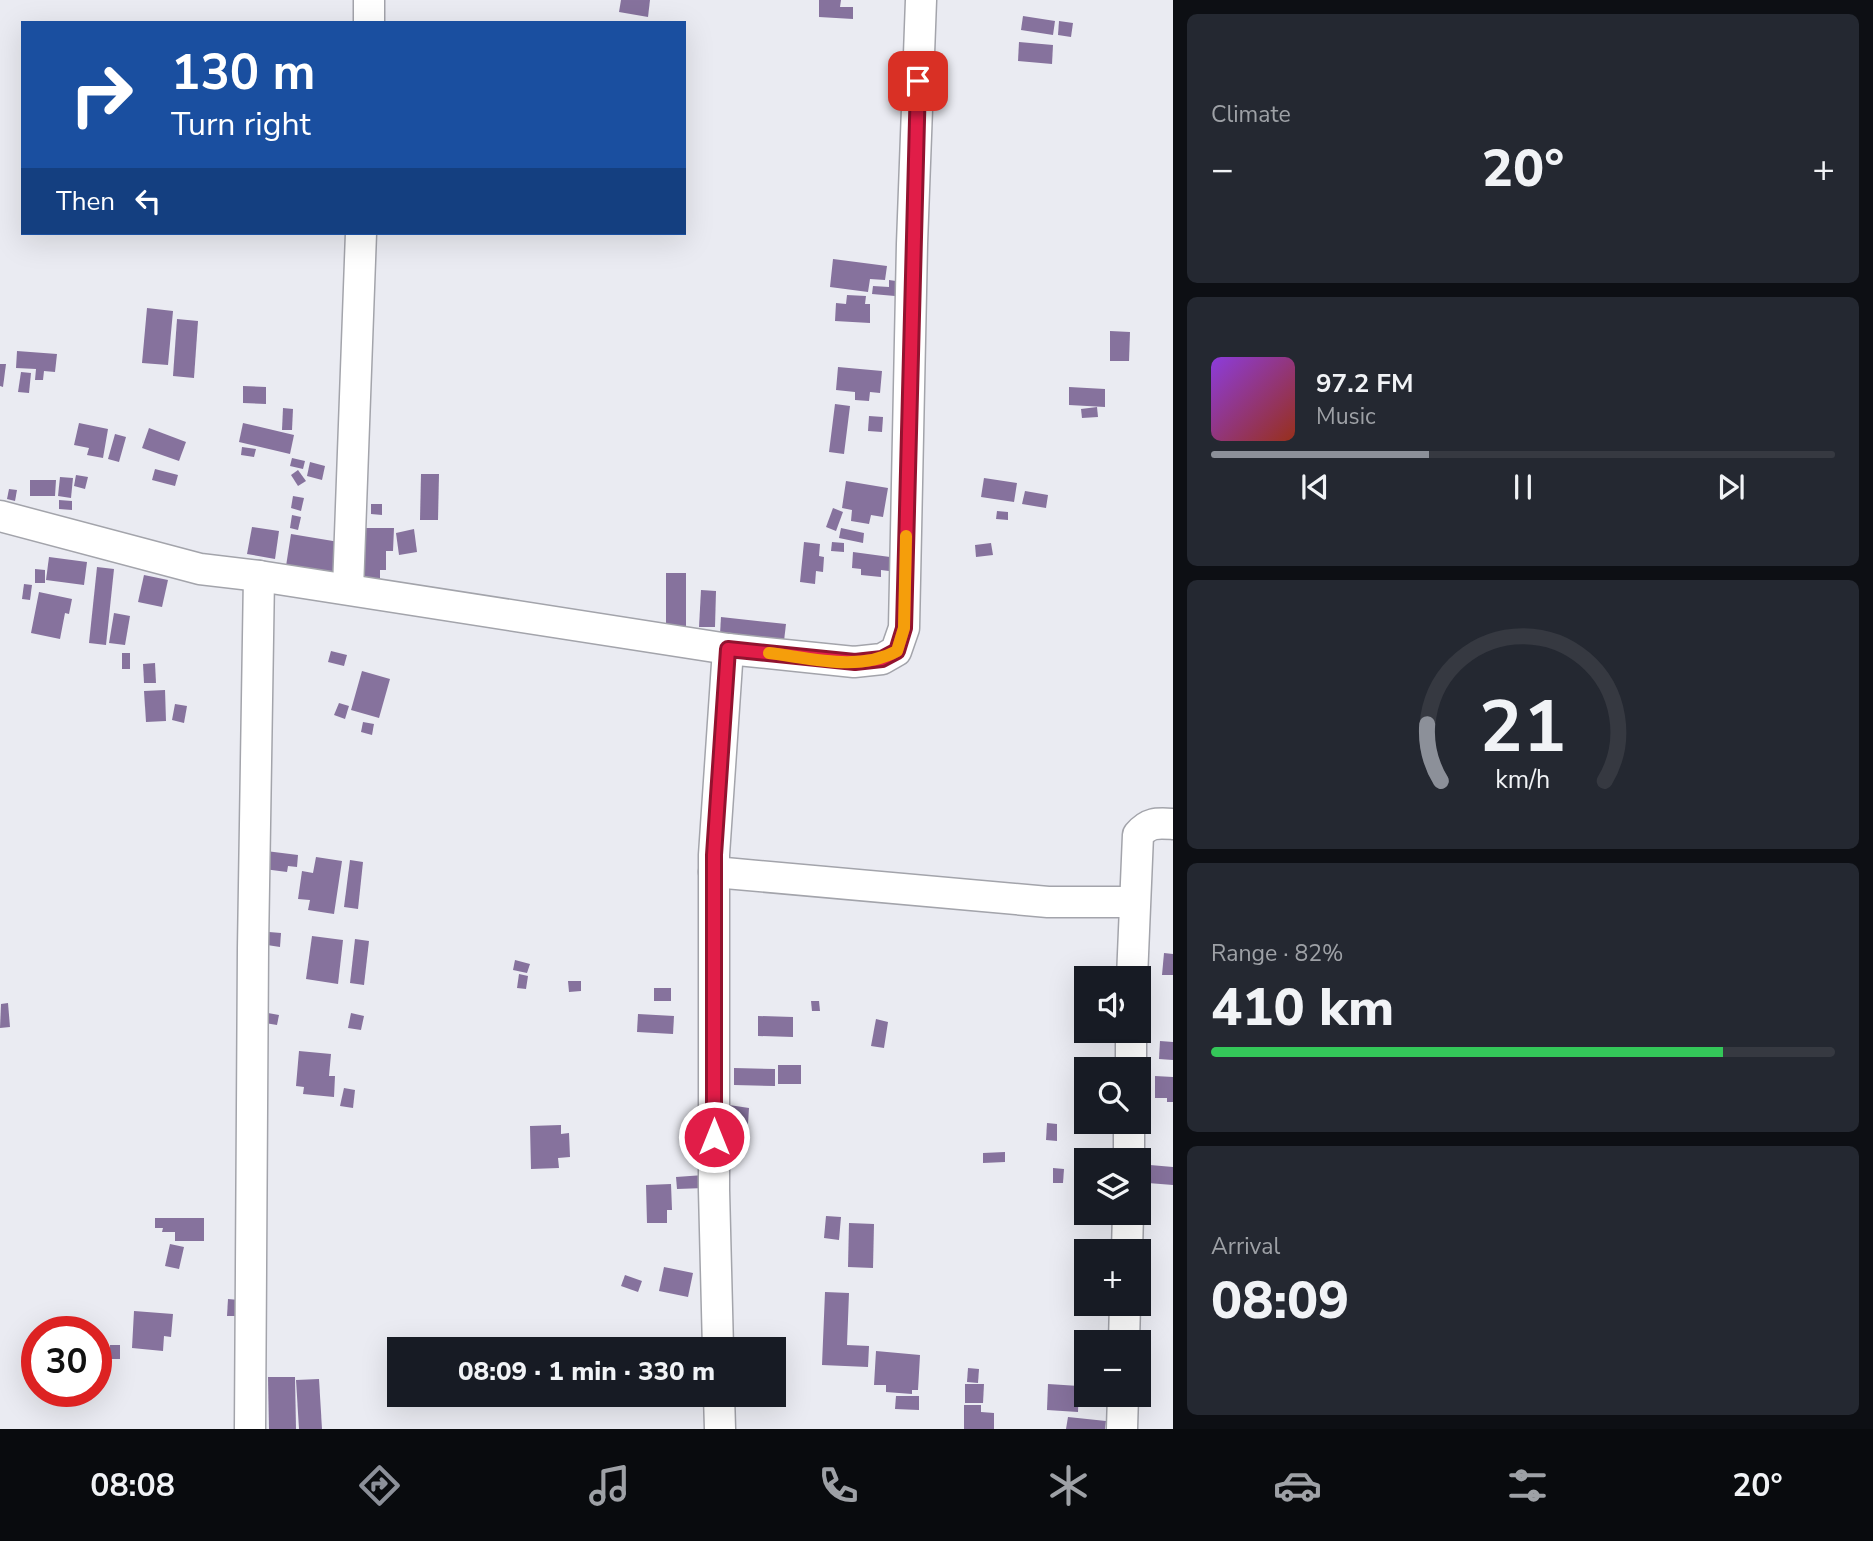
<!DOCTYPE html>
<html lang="en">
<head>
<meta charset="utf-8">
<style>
  :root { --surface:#171b24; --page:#242831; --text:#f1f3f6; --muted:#9ea1a6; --line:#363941; --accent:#8c9099 }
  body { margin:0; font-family:"Nunito Sans",sans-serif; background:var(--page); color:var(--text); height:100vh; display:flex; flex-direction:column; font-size:26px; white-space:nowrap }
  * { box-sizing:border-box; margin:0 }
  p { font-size:23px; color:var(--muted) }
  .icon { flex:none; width:38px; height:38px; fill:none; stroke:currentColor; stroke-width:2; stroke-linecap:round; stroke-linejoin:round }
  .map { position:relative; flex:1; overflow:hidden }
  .side { display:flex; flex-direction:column; gap:14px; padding:14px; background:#0d0f14; width:700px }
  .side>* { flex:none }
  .hud { position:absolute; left:21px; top:21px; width:665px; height:214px; border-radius:0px; box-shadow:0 7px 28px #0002; background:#1a4fa0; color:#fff; overflow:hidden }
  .tools { position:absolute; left:1074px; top:966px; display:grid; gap:14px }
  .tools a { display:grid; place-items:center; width:77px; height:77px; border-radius:0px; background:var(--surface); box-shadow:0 7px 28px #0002; font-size:35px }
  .speed { position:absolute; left:21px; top:1316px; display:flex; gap:14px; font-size:35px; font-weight:700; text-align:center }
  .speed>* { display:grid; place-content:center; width:91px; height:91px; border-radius:50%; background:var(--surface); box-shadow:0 7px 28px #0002; line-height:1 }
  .speed .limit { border:10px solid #d22; background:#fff; color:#111 }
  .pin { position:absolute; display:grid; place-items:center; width:60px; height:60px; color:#fff; margin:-30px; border-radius:14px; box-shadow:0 4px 10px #0006 }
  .me { position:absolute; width:77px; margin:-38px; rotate:0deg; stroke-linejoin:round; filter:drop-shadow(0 0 5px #0008) }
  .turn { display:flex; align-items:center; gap:24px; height:147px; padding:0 35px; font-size:32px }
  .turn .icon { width:91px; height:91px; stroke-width:2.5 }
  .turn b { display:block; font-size:49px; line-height:60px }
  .then { display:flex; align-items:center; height:66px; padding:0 35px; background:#0003; gap:14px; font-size:26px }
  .big { font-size:52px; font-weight:800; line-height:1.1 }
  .side .card { flex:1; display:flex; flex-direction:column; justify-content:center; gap:10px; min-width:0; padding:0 24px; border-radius:10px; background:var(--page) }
  .side .dial { align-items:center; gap:0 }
  .dial svg { height:182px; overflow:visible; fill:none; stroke:var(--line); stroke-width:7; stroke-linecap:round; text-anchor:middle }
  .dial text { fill:var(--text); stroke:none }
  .song { display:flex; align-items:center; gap:21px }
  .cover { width:84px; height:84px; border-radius:10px; background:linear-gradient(135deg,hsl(270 70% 55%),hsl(10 70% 35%)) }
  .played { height:7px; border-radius:4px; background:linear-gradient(90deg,var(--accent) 35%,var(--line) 35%) }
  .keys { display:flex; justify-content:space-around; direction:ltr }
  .heat { display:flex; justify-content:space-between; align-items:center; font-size:38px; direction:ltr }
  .charge { height:10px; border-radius:5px; background:linear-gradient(90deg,#34c759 82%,var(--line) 0) }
  .trip { position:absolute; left:387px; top:1337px; width:399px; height:70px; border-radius:0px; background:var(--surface); box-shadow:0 7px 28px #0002; font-weight:800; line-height:70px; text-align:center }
  .tabs { display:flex; height:112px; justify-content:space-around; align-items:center; background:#090b0e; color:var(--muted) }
  .tabs .icon { width:49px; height:49px }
  .tabs .current { color:var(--accent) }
  .tabs b { font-size:32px; color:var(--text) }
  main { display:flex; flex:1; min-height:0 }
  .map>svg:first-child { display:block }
  .building { fill:#86729d }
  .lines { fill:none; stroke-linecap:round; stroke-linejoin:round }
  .street-casing { stroke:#a3a4ab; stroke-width:33 }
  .street { stroke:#fff; stroke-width:30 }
  .route-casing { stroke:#92132f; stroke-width:18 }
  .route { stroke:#e11d48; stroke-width:12 }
  .slow { stroke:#f59e0b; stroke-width:12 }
</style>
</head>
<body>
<main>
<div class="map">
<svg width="1173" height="1429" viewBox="0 0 1173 1429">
  <rect width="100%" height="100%" fill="#eaebf2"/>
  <g class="building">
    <path d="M621 0H650L648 17 619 12Z"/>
    <path d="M819 0H841L840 7H853V19L819 17Z"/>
    <path d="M1023 16 1055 21 1053 35 1021 30Z"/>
    <path d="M1059 21 1073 23 1071 37 1058 35Z"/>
    <path d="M1019 42 1053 45 1052 64 1018 61Z"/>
    <path d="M833 259 887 266 885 280 870 279 868 292 830 287Z"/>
    <path d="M889 280 896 281 895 296 872 294 873 286 889 287Z"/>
    <path d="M847 295 866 296 865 304H870V323L835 321 836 303 846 304Z"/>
    <path d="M147 308 173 311 168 365 142 363Z"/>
    <path d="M177 319 198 321 194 378 173 376Z"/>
    <path d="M1110 331 1130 332 1129 361H1110Z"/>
    <path d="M17 351 57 354 55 372 44 371 43 380H35L36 369 16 368Z"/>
    <path d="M0 364H6L3 387 0 386Z"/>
    <path d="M838 367 882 371 880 393 870 392 869 401 855 400V392L836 390Z"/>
    <path d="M21 372 31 373 29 393 18 392Z"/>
    <path d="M243 386 266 387V404L243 403Z"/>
    <path d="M1069 387 1105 389V407L1069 405Z"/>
    <path d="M835 404 850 406 844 454 829 452Z"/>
    <path d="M1097 407 1098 417 1082 418 1081 409Z"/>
    <path d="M283 408 293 409 292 430H282Z"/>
    <path d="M869 416 883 417 882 432 868 431Z"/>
    <path d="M79 423 108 429 103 458 87 455 89 448 74 445Z"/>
    <path d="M243 423 294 435 290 454 239 442Z"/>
    <path d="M149 428 186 442 179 461 142 448Z"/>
    <path d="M115 434 126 437 119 462 108 459Z"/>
    <path d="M242 447 256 449 254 457 241 455Z"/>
    <path d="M292 458 305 461 303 469 290 466Z"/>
    <path d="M310 462 325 466 322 480 307 476Z"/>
    <path d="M155 469 178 475 175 486 152 480Z"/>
    <path d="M298 470 306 481 298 486 291 475Z"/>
    <path d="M421 474H439L438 520H420Z"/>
    <path d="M76 475 88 477 85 489 74 486Z"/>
    <path d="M60 477 73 478 71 498 58 496Z"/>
    <path d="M984 478 1017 483 1014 502 981 497Z"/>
    <path d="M30 480H56L55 496H30Z"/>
    <path d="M846 481 888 488 883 517 871 515 869 524 851 521 852 510 842 508Z"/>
    <path d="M9 489 17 490 15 501 7 499Z"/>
    <path d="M1025 491 1048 495 1046 508 1022 504Z"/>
    <path d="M293 496 304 498 301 511 291 508Z"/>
    <path d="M59 500 72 501V510L59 509Z"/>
    <path d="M371 504H382V515L371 514Z"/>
    <path d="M833 508 843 512 836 531 826 527Z"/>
    <path d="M997 511 1008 512V520L996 519Z"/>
    <path d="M292 515 301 517 298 530 290 528Z"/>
    <path d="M252 527 279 531 275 559 247 554Z"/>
    <path d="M359 528H394L393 551H386V570H380V586H359Z"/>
    <path d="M841 528 864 533 863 543 839 538Z"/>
    <path d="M414 529 417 552 399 555 396 533Z"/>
    <path d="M291 534 339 542 334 573 286 566Z"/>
    <path d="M804 542 820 544 819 556 824 557 823 572 816 571 815 584 800 582Z"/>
    <path d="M832 542 844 543V552L831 551Z"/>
    <path d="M991 543 993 555 976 557 975 545Z"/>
    <path d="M853 552 890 557 889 571 881 570V577L861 575V569L852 568Z"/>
    <path d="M49 557 87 562 84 585 46 580Z"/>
    <path d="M97 567 114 569 106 645 89 643Z"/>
    <path d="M35 569 45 570V583H35Z"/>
    <rect x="666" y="573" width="20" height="61"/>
    <path d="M144 575 168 580 162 607 138 602Z"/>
    <path d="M24 584 32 585 30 600 22 599Z"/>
    <path d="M701 590 716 591 715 627H699Z"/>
    <path d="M39 592 72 599 69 614 65 613 60 639 31 633Z"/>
    <path d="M114 613 130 616 125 645 109 643Z"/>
    <path d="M721 617 786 624 784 641 720 634Z"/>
    <path d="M331 651 347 655 344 666 328 662Z"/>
    <rect x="122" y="653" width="8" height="16"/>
    <path d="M155 663 156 683H144L143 664Z"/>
    <path d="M362 671 390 679 379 718 351 710Z"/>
    <path d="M165 690 166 721 146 722 144 691Z"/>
    <path d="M339 703 349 706 345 719 334 715Z"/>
    <path d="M175 704 187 706 184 723 172 720Z"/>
    <path d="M363 722 374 724 372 735 361 732Z"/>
    <path d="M266 851 298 855 297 867 288 866 287 872 264 869Z"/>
    <path d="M316 857 342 861 334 914 308 910 310 900 298 899 302 871 313 873Z"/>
    <path d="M350 860 363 862 358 909 344 907Z"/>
    <path d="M269 932 281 933 280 947 267 945Z"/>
    <path d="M312 936 343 940 338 984 306 979Z"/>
    <path d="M355 939 369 941 364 985 350 983Z"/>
    <path d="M1164 953 1173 954V975H1162Z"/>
    <path d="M515 960 530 964 527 973 513 970Z"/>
    <path d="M519 974 528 976 526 989 517 988Z"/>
    <path d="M568 981H581V991L569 992Z"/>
    <rect x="654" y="988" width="17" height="13"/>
    <path d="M811 1001H819L820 1011H812Z"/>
    <path d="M8 1003 10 1027 0 1028 1 1004Z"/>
    <path d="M268 1013 279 1015 277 1025 265 1023Z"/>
    <path d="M351 1013 364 1016 361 1030 348 1028Z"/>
    <path d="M638 1014 674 1016 673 1034 637 1032Z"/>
    <path d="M758 1016 793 1017V1037L758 1036Z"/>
    <path d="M876 1019 888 1022 884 1048 871 1046Z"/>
    <path d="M1160 1041 1173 1042V1060L1159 1059Z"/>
    <path d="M299 1051 331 1054 329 1076H335L334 1097 303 1094 304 1087 296 1086Z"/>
    <rect x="778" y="1065" width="23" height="19"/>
    <path d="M734 1068 775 1069V1086L734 1085Z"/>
    <path d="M1155 1076 1173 1077V1102H1167V1098H1155Z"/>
    <path d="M344 1088 355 1090 353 1108 340 1106Z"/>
    <path d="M729 1105 749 1108 747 1139 726 1137Z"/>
    <path d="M1047 1123 1057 1124V1141L1046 1140Z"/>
    <path d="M561 1125V1134L569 1133 570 1157 558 1158 559 1168 531 1169 530 1126Z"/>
    <path d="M1005 1152V1162L983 1163V1153Z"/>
    <path d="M1150 1165 1173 1167V1185L1148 1183Z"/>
    <path d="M1053 1168 1064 1169 1063 1183H1053Z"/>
    <path d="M704 1175 705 1188 677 1189 676 1177Z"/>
    <path d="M671 1184 672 1210H667V1223H647L646 1185Z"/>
    <path d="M826 1216 841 1217 839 1240 824 1238Z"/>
    <path d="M155 1218H204V1241H175V1232H162L163 1228H155Z"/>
    <path d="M849 1223 874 1224 873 1268 848 1267Z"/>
    <path d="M170 1244 184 1247 179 1269 165 1266Z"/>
    <path d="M664 1267 693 1273 688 1297 659 1291Z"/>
    <path d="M625 1275 642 1281 638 1292 621 1286Z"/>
    <path d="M825 1292 849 1293 847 1345 869 1346 868 1367 822 1365Z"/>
    <path d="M228 1299 239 1300V1316H227Z"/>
    <path d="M134 1311 173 1314 171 1337 164 1336 163 1351 132 1348Z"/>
    <path d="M642 1340 656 1342 655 1349H640Z"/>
    <rect x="110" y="1345" width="10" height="14"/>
    <path d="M876 1351 920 1355 918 1390H912V1394L886 1392V1385H874Z"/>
    <path d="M968 1368 979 1369 978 1383 967 1382Z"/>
    <path d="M268 1377H295L296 1429H269Z"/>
    <path d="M319 1379 322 1429H299L296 1380Z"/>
    <path d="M965 1384H984L983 1403H965Z"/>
    <path d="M1048 1384 1079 1386 1078 1412 1047 1410Z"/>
    <path d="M896 1396H919V1410L895 1409Z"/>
    <path d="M964 1405H981V1412L994 1413V1429H964Z"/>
    <path d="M1068 1417 1106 1421 1105 1429H1066Z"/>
  </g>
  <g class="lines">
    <g class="street-casing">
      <g id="street">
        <path d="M369 23V0"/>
        <path d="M0 516 200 569 259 576 728 649 854 662 882 659 896 651 904 628 912 244 921 0"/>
        <path d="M348 589 361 233"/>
        <path d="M714 872 1048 902H1134"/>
        <path d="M1132 978 1138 835C1149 822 1157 823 1173 824"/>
        <path d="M1131 1069V1031"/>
        <path d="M1129 1160V1122"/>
        <path d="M1127 1251 1128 1213"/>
        <path d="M1124 1342 1125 1304"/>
        <path d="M718 1349 714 1190V855L728 649"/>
        <path d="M719 1395 720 1429"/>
        <path d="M250 1429 253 948 259 576"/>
        <path d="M1122 1429 1123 1395"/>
      </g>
    </g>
    <use href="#street" class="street"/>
  </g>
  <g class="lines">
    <g class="route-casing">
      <path id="route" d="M714 1137V855L728 649 855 662 882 659 897 651 904 628 918 81"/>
    </g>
    <use href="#route" class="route"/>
    <path class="slow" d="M769 653C810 658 859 672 897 651L904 628 906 536"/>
  </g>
</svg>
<div class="tools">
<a><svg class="icon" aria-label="sound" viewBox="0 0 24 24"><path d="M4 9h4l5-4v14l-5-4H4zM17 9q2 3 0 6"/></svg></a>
<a><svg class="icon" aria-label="search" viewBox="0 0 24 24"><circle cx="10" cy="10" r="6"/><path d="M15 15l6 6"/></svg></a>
<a><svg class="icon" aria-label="layers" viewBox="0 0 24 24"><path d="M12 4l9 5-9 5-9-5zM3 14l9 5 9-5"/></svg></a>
<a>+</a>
<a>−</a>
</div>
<div class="speed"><div class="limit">30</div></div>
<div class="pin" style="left:918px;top:81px;background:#d93025"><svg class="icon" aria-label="arrive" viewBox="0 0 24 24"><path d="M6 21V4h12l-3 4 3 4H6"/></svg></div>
<svg class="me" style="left:714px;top:1137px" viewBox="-20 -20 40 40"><circle r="17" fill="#e11d48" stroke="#fff" stroke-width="3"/><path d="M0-11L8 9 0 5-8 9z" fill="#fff"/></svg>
<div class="trip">08:09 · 1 min · 330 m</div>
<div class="hud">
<div class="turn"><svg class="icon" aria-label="right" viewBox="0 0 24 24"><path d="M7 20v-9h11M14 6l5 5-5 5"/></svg><div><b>130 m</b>Turn right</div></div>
<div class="then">Then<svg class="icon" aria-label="left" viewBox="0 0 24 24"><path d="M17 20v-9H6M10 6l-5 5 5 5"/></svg></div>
</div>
</div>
<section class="side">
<div class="card"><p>Climate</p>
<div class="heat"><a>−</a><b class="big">20°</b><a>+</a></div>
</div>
<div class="card">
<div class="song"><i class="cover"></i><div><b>97.2 FM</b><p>Music</p></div></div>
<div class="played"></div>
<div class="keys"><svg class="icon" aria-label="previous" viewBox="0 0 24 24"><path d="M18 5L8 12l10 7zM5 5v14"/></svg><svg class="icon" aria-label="pause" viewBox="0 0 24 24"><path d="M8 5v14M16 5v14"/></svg><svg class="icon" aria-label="next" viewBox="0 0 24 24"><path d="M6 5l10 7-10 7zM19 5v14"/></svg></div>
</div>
<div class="card dial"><svg viewBox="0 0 100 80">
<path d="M14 69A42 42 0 1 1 86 69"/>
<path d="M14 69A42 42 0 0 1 8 44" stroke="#8c9099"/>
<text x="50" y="56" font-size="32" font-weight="700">21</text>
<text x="50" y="72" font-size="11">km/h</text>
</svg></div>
<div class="card"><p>Range · 82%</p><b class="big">410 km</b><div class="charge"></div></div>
<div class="card"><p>Arrival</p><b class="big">08:09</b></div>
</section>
</main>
<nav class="tabs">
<b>08:08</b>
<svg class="icon current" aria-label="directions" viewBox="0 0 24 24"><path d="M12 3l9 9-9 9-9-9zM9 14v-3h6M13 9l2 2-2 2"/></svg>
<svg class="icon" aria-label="music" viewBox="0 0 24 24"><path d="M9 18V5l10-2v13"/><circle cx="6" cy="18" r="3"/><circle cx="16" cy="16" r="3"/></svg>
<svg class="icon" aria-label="phone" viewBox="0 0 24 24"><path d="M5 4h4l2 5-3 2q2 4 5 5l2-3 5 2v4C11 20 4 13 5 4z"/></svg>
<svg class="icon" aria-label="climate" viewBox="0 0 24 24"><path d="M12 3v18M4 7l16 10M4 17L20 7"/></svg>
<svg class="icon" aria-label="car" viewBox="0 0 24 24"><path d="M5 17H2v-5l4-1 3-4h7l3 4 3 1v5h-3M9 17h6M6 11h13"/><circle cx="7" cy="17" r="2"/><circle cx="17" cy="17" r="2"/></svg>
<svg class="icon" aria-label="filters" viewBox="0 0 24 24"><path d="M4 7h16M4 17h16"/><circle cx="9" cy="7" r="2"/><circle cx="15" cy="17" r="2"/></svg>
<b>20°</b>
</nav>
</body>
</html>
